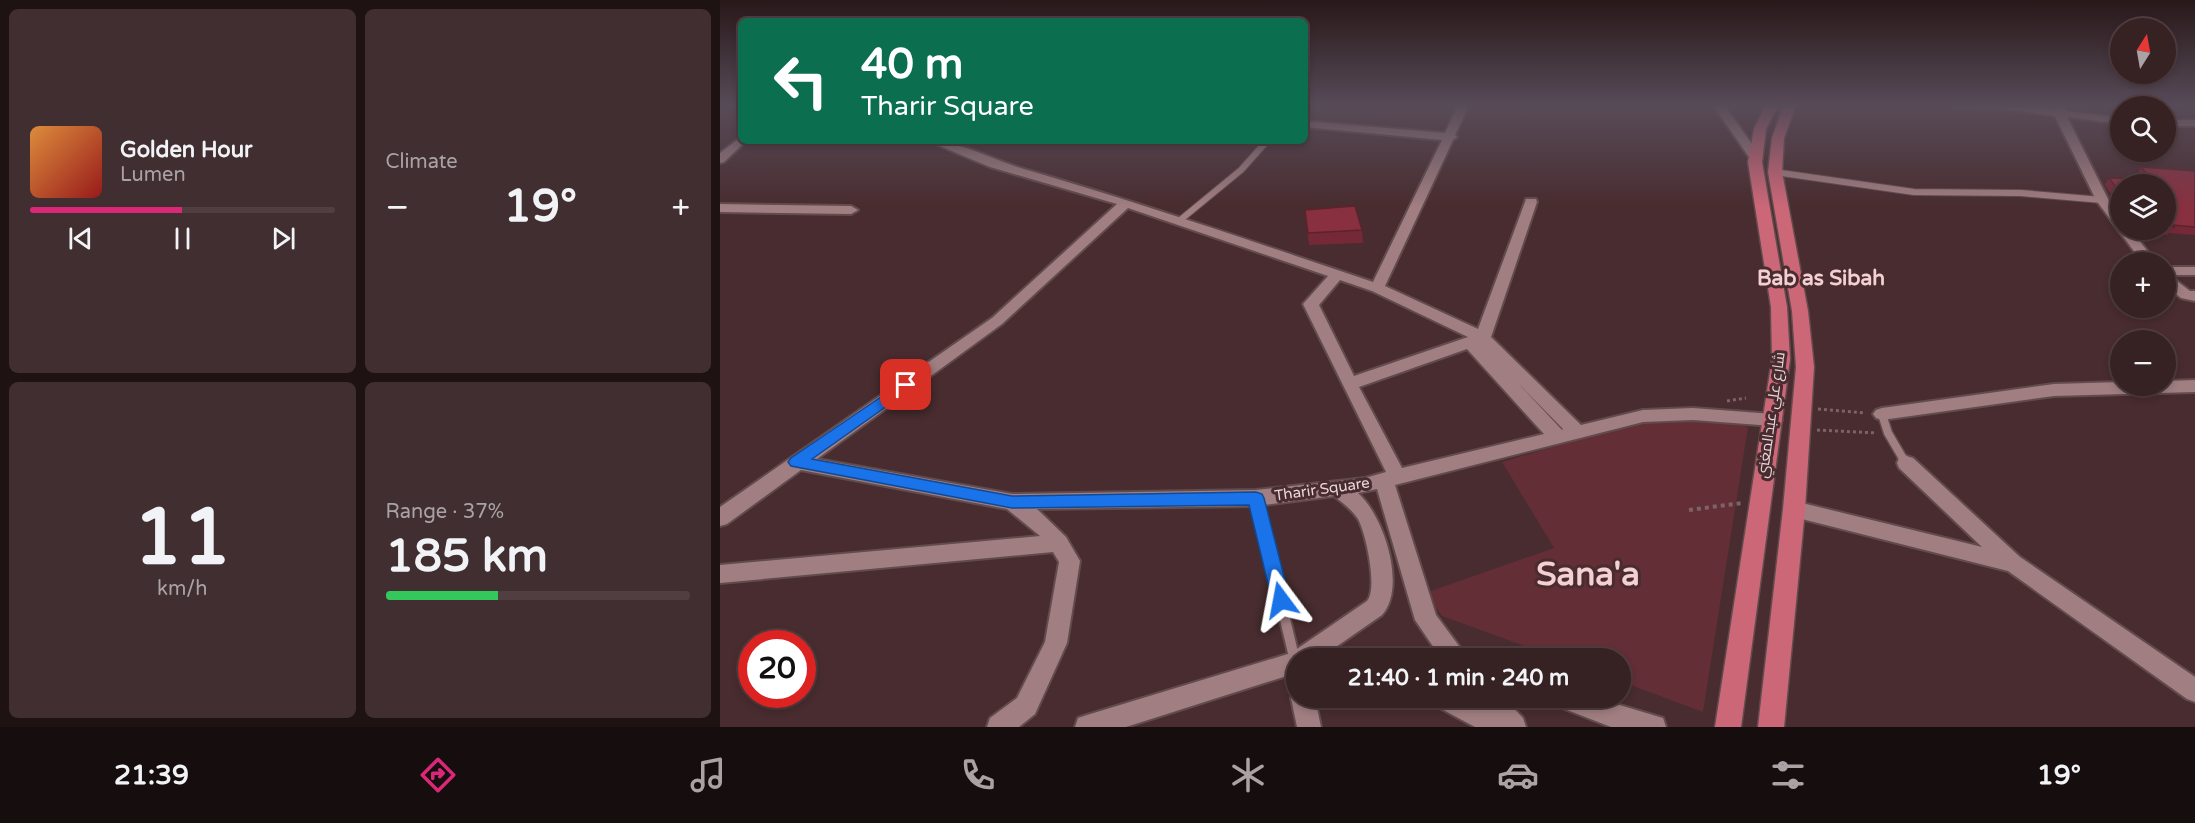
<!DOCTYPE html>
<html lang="en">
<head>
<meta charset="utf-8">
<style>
  :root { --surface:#362123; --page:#412e30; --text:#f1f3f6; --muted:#aaa3a6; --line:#503e41; --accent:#db2777 }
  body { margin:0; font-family:"Varela Round",Cairo,sans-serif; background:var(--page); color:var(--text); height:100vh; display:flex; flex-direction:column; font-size:22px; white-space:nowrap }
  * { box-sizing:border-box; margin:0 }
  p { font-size:20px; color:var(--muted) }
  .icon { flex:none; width:33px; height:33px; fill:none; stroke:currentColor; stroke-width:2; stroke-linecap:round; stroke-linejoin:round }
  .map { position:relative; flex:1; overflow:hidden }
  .side { display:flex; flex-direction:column; gap:9px; padding:9px; background:#1e1213; width:720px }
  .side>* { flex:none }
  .banner { position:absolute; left:18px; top:18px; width:570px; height:126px; border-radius:9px; box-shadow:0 3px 9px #0003,0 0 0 2px var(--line); background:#0b6e4f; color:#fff; overflow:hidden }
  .needle { width:39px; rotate:11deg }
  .tools { position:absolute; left:1390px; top:18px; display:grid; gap:12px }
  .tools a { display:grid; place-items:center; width:66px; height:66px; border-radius:50%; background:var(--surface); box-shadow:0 3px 9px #0003,0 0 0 2px var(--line); font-size:30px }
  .speed { position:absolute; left:18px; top:630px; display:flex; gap:12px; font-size:30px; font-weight:700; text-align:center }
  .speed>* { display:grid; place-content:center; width:78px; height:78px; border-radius:50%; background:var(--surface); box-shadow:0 3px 9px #0003,0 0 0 2px var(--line); line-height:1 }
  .speed .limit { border:9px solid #d22; background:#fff; color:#111 }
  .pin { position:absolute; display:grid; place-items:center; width:51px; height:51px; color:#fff; margin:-26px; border-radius:12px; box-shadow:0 3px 9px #0006 }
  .me { position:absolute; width:66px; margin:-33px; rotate:347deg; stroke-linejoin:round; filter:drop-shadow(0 0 4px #0008) }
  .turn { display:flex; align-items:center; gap:21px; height:126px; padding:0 24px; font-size:27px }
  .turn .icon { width:78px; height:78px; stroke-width:2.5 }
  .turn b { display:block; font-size:42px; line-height:51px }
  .big { font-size:45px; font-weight:700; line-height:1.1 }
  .side .widget { flex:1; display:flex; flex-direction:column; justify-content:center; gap:9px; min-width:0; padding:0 21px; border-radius:9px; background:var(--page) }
  .side .dial { align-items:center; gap:0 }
  .dial b { font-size:78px; line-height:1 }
  .song { display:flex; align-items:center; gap:18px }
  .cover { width:72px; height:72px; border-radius:9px; background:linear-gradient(135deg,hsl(30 70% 55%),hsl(0 70% 35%)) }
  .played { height:6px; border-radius:3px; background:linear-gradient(90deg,var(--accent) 50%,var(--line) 50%) }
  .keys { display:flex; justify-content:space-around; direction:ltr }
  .heat { display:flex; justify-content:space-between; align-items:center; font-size:33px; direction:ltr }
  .charge { height:9px; border-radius:4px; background:linear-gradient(90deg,#34c759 37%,var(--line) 0) }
  .side .tiles { flex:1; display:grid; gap:9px; grid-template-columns:repeat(2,1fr) }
  .trip { position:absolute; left:566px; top:648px; width:345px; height:60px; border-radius:30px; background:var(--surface); box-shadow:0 3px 9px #0003,0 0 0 2px var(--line); font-weight:700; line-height:60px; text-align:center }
  .dock { display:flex; height:96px; justify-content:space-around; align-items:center; background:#160d0e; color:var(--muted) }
  .dock .icon { width:42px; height:42px }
  .dock .active { color:var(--accent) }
  .dock b { font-size:27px; color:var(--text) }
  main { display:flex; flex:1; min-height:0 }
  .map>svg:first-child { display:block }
  .green { fill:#632e36 }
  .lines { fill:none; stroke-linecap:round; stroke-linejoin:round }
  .lane-far2-casing { stroke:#624b4d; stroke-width:8 }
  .lane-far1-casing { stroke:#624b4d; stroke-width:11 }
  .lane-casing { stroke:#624b4d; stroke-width:14 }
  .street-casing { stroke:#624b4d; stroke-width:4 }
  .primary-casing { stroke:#624b4d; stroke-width:3 }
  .path-far1 { stroke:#7c6365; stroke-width:3; stroke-dasharray:3 3; stroke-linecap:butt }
  .path { stroke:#7c6365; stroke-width:4; stroke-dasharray:4 4; stroke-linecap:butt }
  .lane-far2 { stroke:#a07e81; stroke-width:6 }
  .lane-far1 { stroke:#a07e81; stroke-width:8 }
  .lane { stroke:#a07e81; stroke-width:10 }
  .street { fill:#a07e81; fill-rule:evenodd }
  .primary { fill:#cc6778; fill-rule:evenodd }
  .wall { fill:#752937 }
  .building { fill:#883040; stroke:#5f222d; stroke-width:1.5 }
  .route { fill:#1a73e8; stroke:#114b97; stroke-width:1.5 }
  .labels { text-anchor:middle; stroke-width:6; stroke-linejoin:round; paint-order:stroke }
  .street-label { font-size:15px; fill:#ead7d9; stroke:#482c2f }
  .district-label { font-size:21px; font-weight:bold; fill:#f5d0d2; stroke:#482c2f }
  .near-town-label { font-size:33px; font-weight:bold; fill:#f5d0d2; stroke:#482c2f }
</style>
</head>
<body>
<main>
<section class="side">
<div class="tiles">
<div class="widget">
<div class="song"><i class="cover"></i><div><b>Golden Hour</b><p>Lumen</p></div></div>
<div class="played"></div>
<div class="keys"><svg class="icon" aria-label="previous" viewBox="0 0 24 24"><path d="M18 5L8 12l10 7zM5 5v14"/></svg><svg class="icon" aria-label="pause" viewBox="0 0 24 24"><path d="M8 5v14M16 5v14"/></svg><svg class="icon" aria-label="next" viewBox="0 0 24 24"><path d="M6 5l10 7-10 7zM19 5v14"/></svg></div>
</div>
<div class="widget"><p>Climate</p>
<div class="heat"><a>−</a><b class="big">19°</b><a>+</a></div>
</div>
<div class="widget dial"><b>11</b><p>km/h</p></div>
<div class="widget"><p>Range · 37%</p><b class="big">185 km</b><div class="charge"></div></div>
</div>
</section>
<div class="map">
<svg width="1475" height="727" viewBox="0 0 1475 727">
  <rect width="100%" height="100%" fill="#482c2f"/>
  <path class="green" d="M975 418 1028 427 983 712 900 681V658H838L722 616 705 593 834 548 782 462 919 421Z"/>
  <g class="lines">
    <g class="lane-far2-casing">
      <g id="lane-far2">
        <path d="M1055 172 1194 192 1301 193 1382 200"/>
        <path d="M459 221 521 170 547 141"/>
      </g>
    </g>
    <g class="lane-far1-casing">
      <path id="lane-far1" d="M1162 414 1168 433 1185 462"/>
    </g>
    <g class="lane-casing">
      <g id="lane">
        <path d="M1184 460 1186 463"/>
        <path d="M536 498 575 661"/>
      </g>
    </g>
    <g class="street-casing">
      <g id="street">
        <path d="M738 105H749L735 135 737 137 733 140 665 286 758 329 805 202 806 199H816L817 202 771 337 861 425 923 410 973 408 1053 414 1059 415 1062 420 1059 425 1053 426 973 420 923 422 675 485 716 615 742 650 745 658H721L695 620 657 489 638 493C664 516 687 587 662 615L600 658H576V673L406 727H355L358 718 367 715 571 653 647 601C658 589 646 533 638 519 632 510 623 503 614 496L536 506 317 509 346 537 360 561 347 643 315 714 299 727H267L270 718 297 698 325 642 339 562 333 552 0 583V565L320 536 287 509 81 470 7 524 0 526V507L272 318 397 204 270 167 208 141C240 141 273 160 304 169 421 203 537 243 653 282L722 140 585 127V121L725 133ZM408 208 608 276 583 304 666 472 645 478 536 490 292 494 97 459 282 324ZM620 280 652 291 748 337 634 376 599 305ZM747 349 824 434 682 468 639 387ZM796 381 843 429 842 430Z"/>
        <path d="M993 105H1004L1041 157 1039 160H1031Z"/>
        <path d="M1234 105H1307L1336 109 1338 106 1345 105 1347 111 1401 118V124L1347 117 1388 199 1401 217V230H1411L1436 262H1422L1376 200 1335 116 1294 110 1239 108Z"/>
        <rect x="1446" y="120" width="29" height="6"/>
        <path d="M21 137V141L25 142 4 162 0 163V153Z"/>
        <path d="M0 204 131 206 138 210 131 214 0 212Z"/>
        <path d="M1446 267H1475V275H1449L1470 291H1475V301L1461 298 1446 286Z"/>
        <path d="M1475 380V392L1334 396 1162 420 1156 418 1153 414 1156 410 1162 408 1334 384 1401 382V386H1446V381Z"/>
        <path d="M1186 456 1193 458 1300 557 1475 677V702L1467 699 1288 571 1074 517 1067 515 1064 509 1067 503 1074 501 1262 547 1179 468 1177 463 1179 458Z"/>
        <path d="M576 689V698H595L601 727H577L571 698Z"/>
        <path d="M712 698H749L758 702 756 698H784L803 718 806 727H755L716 706Z"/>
        <path d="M833 698H876L943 718 946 727H891L837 706Z"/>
      </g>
    </g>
    <g class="primary-casing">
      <g id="primary">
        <path d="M1046 105H1058L1046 129 1042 162 1067 307 1070 359 1021 727H995L1052 359 1051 307 1028 162 1034 129Z"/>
        <path d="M1064 105H1076L1064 138 1062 172 1088 311 1094 367 1085 509 1064 727H1038L1063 509 1076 367 1072 311 1048 172 1052 138Z"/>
      </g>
    </g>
    <g class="path-far1">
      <path d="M1007 401 1026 398"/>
      <path d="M1098 409 1145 413"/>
      <path d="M1097 430 1157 433"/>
    </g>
    <path class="path" d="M969 510 1022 503"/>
    <use href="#lane-far2" class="lane-far2"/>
    <use href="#lane-far1" class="lane-far1"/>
    <use href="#lane" class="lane"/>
    <use href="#street" class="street"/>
    <use href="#primary" class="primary"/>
  </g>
  <g class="wall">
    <path d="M1421 167 1475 171V235L1449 233 1448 235 1416 230H1415H1446V184H1401V209L1385 185 1389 178 1421 180 1417 175Z"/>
    <path d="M585 210 642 230 643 243 589 245Z"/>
  </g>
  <g class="building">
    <path d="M1421 167 1475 171V227L1453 225 1454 227 1446 226V184H1401V194L1389 178 1432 180Z"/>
    <path d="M635 206 642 230 588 233 585 210Z"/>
  </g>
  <linearGradient id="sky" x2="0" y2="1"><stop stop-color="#28181a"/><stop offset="0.51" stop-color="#584b58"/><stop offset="1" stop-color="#584b58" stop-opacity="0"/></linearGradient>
  <rect width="1475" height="207" fill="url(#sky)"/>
  <path class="route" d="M186 380 191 382 193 385 191 389 92 459 292 496 536 492 542 494 544 498 570 600 567 606 561 608 554 606 552 600 529 505 292 508 71 466 68 462 71 458Z"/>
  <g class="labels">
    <g class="street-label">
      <text transform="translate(1051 415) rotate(-82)" y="5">شارع علي عبدالمغني</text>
      <text transform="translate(602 489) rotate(-8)" y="5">Tharir Square</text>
    </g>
    <g class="district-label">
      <text x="1101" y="285">Bab as Sibah</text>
    </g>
    <g class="near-town-label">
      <text x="868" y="585">Sana'a</text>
    </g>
  </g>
</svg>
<div class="tools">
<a><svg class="needle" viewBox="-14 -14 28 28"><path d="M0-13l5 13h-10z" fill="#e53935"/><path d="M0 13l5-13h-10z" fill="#aaa3a6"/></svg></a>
<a><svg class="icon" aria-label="search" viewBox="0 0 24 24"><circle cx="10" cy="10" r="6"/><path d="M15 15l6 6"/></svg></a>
<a><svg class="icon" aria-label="layers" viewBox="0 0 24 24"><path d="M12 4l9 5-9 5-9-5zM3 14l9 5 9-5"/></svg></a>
<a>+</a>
<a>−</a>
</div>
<div class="speed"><div class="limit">20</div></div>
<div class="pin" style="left:186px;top:385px;background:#d93025"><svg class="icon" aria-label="arrive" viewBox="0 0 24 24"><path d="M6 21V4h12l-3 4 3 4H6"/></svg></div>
<svg class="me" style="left:561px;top:600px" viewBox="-20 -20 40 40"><path d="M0-17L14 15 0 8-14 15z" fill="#1a73e8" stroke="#fff" stroke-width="4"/></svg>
<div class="trip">21:40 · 1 min · 240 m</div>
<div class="banner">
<div class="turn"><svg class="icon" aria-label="left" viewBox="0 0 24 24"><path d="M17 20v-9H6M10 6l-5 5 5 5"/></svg><div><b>40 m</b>Tharir Square</div></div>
</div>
</div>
</main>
<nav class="dock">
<b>21:39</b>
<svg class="icon active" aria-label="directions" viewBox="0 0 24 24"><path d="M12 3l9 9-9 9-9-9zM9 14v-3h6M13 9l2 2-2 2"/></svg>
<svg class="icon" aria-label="music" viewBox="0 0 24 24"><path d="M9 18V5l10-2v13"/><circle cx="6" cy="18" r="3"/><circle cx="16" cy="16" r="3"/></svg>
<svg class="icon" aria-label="phone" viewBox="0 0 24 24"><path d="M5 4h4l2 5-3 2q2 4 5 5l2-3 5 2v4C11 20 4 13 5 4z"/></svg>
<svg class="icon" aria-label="climate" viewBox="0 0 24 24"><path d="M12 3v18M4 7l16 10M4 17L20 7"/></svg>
<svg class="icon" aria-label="car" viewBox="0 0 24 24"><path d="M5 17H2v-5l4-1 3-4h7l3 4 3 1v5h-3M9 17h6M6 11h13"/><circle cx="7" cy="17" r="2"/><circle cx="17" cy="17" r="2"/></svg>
<svg class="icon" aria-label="filters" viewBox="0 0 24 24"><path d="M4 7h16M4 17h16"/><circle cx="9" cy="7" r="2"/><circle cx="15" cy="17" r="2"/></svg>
<b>19°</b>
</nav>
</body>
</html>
